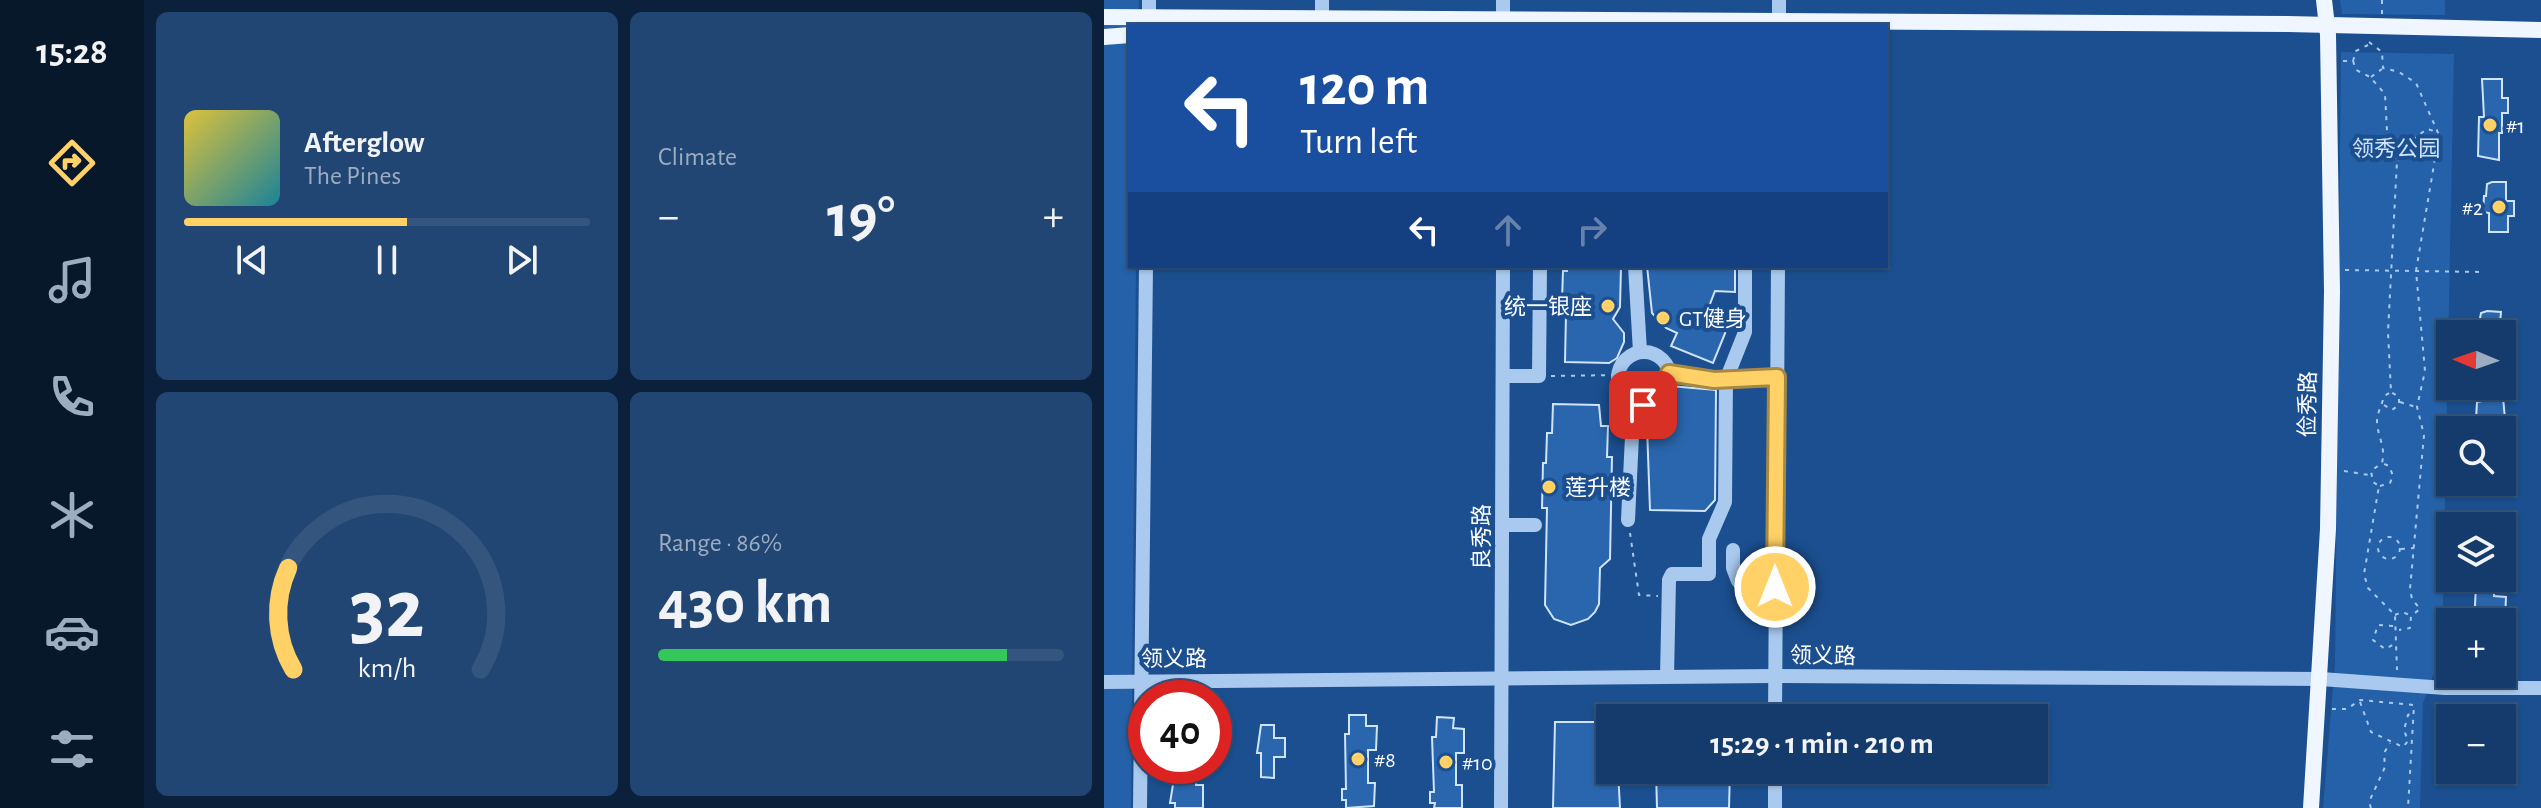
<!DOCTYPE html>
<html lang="en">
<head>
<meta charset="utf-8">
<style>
  :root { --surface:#143b6b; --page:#214673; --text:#f1f3f6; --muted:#9dadc1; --line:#33557e; --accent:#ffd166 }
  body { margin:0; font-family:"Alegreya Sans","Noto Sans SC",sans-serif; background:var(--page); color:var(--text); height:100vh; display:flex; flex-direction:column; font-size:30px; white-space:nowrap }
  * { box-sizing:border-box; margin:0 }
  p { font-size:26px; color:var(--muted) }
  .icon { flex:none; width:44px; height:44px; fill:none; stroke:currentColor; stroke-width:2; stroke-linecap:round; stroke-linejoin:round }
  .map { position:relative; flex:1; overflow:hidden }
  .panel { display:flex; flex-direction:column; gap:12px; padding:12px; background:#0b203b; width:960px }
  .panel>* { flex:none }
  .guide { position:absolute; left:24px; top:24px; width:760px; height:244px; border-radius:0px; box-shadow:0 2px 6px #0004,0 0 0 2px var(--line); background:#1a4fa0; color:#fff; overflow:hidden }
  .needle { width:52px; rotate:272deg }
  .buttons { position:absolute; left:1332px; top:320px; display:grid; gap:16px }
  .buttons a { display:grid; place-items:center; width:80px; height:80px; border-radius:0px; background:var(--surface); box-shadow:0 2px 6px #0004,0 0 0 2px var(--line); font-size:40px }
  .speed { position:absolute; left:24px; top:680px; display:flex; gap:16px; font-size:40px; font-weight:700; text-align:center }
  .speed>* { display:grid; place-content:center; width:104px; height:104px; border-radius:50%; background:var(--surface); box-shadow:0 2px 6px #0004,0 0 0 2px var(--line); line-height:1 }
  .speed .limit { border:12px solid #d22; background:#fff; color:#111 }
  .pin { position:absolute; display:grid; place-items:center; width:68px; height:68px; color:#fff; margin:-34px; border-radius:16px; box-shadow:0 4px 12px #0006 }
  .me { position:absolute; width:88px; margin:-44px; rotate:0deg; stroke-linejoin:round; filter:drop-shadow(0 0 6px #0008) }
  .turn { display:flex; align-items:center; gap:28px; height:168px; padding:0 40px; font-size:36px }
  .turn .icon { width:104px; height:104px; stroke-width:2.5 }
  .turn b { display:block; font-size:56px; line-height:68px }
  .lanes { display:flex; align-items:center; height:76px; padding:0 40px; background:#0003; justify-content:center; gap:40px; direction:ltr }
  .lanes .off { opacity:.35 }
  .big { font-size:60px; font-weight:600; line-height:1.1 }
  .panel .card { flex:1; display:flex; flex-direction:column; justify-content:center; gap:12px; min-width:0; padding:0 28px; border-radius:12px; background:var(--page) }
  .panel .dial { align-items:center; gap:0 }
  .dial svg { height:208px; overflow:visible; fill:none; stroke:var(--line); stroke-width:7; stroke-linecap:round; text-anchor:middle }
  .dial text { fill:var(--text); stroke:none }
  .song { display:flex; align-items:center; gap:24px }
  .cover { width:96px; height:96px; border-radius:12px; background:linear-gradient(135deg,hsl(50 70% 55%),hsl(190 70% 35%)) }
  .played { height:8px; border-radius:4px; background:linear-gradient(90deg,var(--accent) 55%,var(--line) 55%) }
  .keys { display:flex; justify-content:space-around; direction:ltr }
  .heat { display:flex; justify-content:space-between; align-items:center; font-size:44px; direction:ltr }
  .charge { height:12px; border-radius:6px; background:linear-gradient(90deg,#34c759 86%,var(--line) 0) }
  .panel .tiles { flex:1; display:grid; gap:12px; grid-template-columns:repeat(2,1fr) }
  .trip { position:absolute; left:492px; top:704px; width:452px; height:80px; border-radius:0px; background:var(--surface); box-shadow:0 2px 6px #0004,0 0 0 2px var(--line); font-weight:600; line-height:80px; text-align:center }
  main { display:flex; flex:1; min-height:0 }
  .dock { display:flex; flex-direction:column; width:144px; justify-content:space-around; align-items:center; background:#08182b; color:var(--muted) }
  .dock .icon { width:56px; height:56px }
  .dock .on { color:var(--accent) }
  .dock b { font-size:36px; color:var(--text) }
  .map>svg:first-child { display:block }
  .green { fill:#2461a8 }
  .building { fill:#2a66ad; stroke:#cfe3fa; stroke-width:2 }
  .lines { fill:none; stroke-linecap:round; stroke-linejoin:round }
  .path { stroke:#a9c9ee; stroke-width:2; stroke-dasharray:4 6; stroke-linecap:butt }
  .minor { stroke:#a9c9ee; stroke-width:14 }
  .major { stroke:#f0f6ff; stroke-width:16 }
  .route-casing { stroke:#a68842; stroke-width:20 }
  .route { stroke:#ffd166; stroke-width:14 }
  .poi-dot { fill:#ffd166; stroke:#1b4f8f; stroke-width:3 }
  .labels { text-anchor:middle; stroke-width:8; stroke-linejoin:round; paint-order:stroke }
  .poi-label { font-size:22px; fill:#fff; stroke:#1b4f8f; text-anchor:start }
  .park-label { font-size:22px; fill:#cfe3fa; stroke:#1b4f8f }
  .street-label { font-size:22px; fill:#fff; stroke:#1b4f8f }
</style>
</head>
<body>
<main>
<nav class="dock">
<b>15:28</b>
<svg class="icon on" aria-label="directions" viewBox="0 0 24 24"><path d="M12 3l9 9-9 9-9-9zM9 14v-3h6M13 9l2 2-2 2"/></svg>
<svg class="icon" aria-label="music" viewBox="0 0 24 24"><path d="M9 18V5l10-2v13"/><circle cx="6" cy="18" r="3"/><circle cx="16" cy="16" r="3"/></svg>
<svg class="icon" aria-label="phone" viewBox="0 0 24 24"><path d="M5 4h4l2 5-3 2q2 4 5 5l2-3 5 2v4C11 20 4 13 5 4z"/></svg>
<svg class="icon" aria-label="climate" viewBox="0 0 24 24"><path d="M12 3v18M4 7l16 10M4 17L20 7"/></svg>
<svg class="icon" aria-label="car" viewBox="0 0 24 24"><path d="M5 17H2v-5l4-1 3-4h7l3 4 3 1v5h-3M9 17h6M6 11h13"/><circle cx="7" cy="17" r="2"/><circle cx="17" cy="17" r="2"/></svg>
<svg class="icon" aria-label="filters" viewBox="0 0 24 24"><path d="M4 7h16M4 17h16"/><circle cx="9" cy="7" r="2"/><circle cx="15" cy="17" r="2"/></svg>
</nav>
<section class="panel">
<div class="tiles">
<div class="card">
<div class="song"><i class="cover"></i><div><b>Afterglow</b><p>The Pines</p></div></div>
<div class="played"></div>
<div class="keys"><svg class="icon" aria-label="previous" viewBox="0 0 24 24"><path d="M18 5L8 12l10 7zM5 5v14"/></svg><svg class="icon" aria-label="pause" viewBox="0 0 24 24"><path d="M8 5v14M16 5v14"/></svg><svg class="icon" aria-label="next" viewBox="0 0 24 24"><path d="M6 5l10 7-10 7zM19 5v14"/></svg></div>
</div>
<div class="card"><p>Climate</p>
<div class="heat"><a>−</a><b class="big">19°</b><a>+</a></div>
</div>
<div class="card dial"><svg viewBox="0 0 100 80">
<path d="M14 69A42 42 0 1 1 86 69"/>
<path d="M14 69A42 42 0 0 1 12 30" stroke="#ffd166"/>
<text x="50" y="56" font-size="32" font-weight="700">32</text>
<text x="50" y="72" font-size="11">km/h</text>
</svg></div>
<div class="card"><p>Range · 86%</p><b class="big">430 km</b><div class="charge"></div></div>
</div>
</section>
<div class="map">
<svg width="1437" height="808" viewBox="0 0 1437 808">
  <rect width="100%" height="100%" fill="#1b4f8f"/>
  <g class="green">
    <path d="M0 0H35L34 26H26V266H32L27 808H0Z"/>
    <path d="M1236 0H1341V15L1238 14Z"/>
    <path d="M1237 52 1350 54 1338 652 1319 703 1316 808H1219L1231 664Z"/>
  </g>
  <g class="building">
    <path d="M1378 79H1398V98H1404V113H1398V133H1395V160L1374 156 1375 117H1380Z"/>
    <path d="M1388 182H1402V201H1410V216H1404V232H1385V213L1379 212 1380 196H1382L1383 184Z"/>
    <path d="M463 266H517L516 307 509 319 520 333V342L513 358 505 363 461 362 462 314 458 300 459 271H463Z"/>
    <path d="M543 266H631V292L611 291 601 317 624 326 609 363 567 346 573 333 562 328 548 313Z"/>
    <path d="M1383 311 1397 312 1395 334H1373L1377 313Z"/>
    <path d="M566 386 612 390 611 500 601 511 546 510 543 427H550Z"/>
    <path d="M1379 386H1398L1402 430H1377V419H1372L1373 402 1379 401Z"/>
    <path d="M449 404 495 405 497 426H504L503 457H508L506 559 496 568 495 604 491 612 484 619 467 625 450 619 441 605 443 508H438L439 463H442L443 433H448Z"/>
    <path d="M1369 578H1391L1390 596 1402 597 1401 620 1370 622 1372 587 1369 585Z"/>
    <path d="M245 715H262V726H273L272 750H264V783H271L270 806 242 808V800H238V789H242L241 734H245Z"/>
    <path d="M333 717 350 718 349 728 360 729V753H352V785H358V808H330L331 803H326V792H330L328 737H332Z"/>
    <path d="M451 722H491L500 732 506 740V770H514L516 808H449Z"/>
    <path d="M157 725H170V738H181V757H170V778L157 777V753H153Z"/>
    <path d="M72 766H92V785H99V808H71V803H66Z"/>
    <path d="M552 770H626L625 808H553Z"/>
  </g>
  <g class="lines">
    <g class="path">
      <path d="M1278 14V0"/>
      <path d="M1265 42 1278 52 1279 68 1295 72 1312 83 1335 135 1312 271 1321 371 1313 407 1320 435 1306 589 1308 599 1316 609 1307 616 1306 628 1295 630"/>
      <path d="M1239 61H1249L1252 70 1266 77 1281 94 1283 131 1293 161 1284 332 1287 392 1280 396C1278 405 1273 413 1273 422 1274 438 1282 447 1278 463L1267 471 1269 482 1275 486 1260 574 1264 588 1291 615 1293 670"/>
      <path d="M1249 61 1252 51 1264 45"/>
      <path d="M1267 77 1278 69"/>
      <path d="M1289 144 1308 140 1323 129 1330 131"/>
      <path d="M1294 160 1306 148 1334 145"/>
      <path d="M1241 270 1380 272"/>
      <path d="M447 376 514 375"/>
      <path d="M1296 402 1312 407"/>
      <path d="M1280 405 1288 410 1295 405V397L1287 392"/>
      <path d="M1240 471 1265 475"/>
      <path d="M1276 486 1286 483 1289 476 1285 466 1278 463"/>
      <path d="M526 533 535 595 554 596"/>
      <circle cx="1285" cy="548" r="11"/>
      <path d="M1297 549 1310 548"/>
      <path d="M1291 615 1298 612 1306 615"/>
      <path d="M1289 626 1274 625 1269 640 1281 649 1292 643"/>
      <path d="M1256 702 1267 732 1299 747 1304 741 1300 730 1304 715 1310 712"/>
      <path d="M1228 709H1243L1256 700 1310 705 1304 808"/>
      <path d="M1267 808 1265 802 1281 767 1280 753 1286 743"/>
    </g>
    <g class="minor">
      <path d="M675 0V26"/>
      <path d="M218 21V0"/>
      <path d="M45 26V0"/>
      <path d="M399 26V0"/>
      <path d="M531 266 536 352"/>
      <circle cx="540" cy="378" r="26"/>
      <path d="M565 373 610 380 673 377"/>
      <path d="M399 376H435L436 266"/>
      <path d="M524 520 528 436 539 405"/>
      <path d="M399 525H431"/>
      <path d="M629 550V568L634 581 646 587H671"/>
      <path d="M563 677 565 580 568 574H605V539L621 502 622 380 641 332V266"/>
      <path d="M0 682 670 676 1217 679 1341 688H1437"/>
      <path d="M671 718 674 266"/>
      <path d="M671 770V808"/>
      <path d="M36 808 42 266"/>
      <path d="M397 808 399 266"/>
    </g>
    <g class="major">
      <path d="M0 17 1184 24 1437 30"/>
      <path d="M0 37 26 35"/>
      <path d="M1207 808 1224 529 1228 291 1224 35 1220 0"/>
    </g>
  </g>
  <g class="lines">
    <g class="route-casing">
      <path id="route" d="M539 405 547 404 561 394 565 373 610 380 673 377 671 587"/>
    </g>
    <use href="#route" class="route"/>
  </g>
  <g class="poi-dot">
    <circle cx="1386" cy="125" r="8"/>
    <circle cx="1395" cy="207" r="8"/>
    <circle cx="504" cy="306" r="8"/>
    <circle cx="559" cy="318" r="8"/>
    <circle cx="445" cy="487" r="8"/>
    <circle cx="254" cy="759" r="8"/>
    <circle cx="342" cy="762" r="8"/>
  </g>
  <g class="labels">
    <g class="poi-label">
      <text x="1402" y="133">#1</text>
      <text x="1379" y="215" text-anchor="end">#2</text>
      <text x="488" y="314" text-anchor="end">统一银座</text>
      <text x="575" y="326">GT健身</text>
      <text x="461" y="495">莲升楼</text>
      <text x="270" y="767">#8</text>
      <text x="358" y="770">#10</text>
    </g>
    <g class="park-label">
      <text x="1292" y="156">领秀公园</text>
    </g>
    <g class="street-label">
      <text transform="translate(1203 404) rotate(-89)" y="8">俭秀路</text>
      <text transform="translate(377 537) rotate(-90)" y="8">良秀路</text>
      <text transform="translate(719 655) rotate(1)" y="8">领义路</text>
      <text x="70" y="666">领义路</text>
    </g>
  </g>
</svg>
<div class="buttons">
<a><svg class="needle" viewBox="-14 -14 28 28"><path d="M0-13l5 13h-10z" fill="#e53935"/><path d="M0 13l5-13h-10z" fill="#9dadc1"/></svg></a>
<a><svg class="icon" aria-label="search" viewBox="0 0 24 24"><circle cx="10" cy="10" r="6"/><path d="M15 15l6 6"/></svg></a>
<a><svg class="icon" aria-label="layers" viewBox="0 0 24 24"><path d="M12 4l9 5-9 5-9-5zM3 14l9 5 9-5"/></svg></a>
<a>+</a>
<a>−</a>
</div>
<div class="speed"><div class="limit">40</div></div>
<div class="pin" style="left:539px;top:405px;background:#d93025"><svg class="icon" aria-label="arrive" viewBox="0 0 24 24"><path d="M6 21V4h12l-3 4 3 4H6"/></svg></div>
<svg class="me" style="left:671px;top:587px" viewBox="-20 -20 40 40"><circle r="17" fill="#ffd166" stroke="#fff" stroke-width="3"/><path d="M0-11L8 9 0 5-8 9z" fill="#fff"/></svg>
<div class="trip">15:29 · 1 min · 210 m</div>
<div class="guide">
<div class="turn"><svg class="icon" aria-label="left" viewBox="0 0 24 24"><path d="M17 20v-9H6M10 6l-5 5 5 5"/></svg><div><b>120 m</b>Turn left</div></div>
<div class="lanes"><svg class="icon" aria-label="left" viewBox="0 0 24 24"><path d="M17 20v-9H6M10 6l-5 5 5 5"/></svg><svg class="icon off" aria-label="ahead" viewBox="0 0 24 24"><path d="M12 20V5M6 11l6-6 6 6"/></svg><svg class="icon off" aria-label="right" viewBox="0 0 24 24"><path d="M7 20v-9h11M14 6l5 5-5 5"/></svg></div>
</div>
</div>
</main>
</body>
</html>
